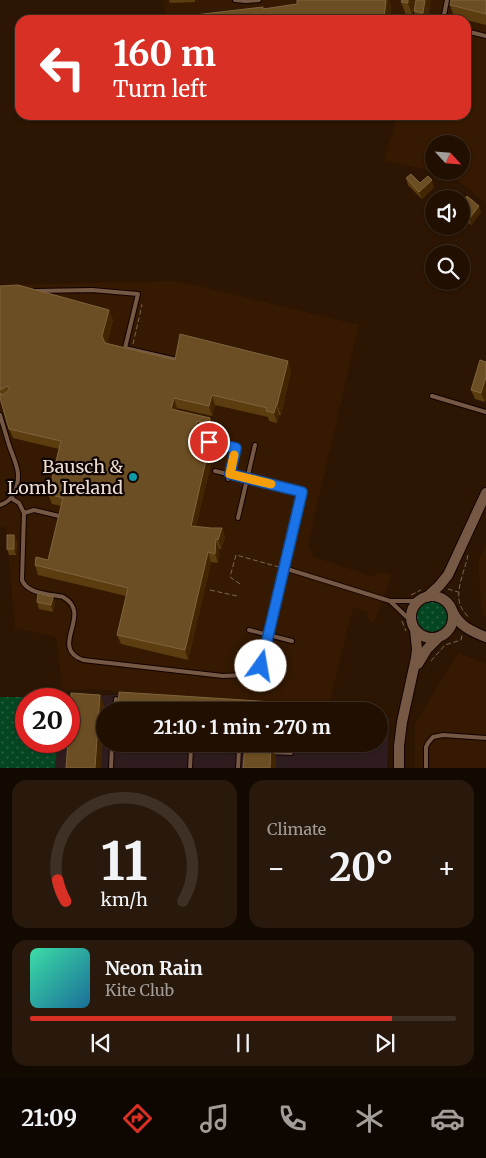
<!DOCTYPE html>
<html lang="en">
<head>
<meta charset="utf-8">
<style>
  :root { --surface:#211002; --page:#29190c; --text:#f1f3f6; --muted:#a29d99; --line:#3e3024; --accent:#d93025 }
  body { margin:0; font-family:Merriweather,serif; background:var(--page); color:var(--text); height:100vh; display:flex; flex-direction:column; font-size:19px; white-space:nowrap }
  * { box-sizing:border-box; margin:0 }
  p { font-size:16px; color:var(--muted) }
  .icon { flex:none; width:28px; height:28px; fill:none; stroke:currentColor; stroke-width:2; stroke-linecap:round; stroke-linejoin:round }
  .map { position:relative; height:768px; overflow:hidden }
  .drawer { display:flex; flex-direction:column; gap:12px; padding:12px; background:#120901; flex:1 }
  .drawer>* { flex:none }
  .hud { position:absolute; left:15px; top:15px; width:456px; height:105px; border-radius:15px; box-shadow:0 1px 4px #0004,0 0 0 1px var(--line); background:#d93025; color:#fff; overflow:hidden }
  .needle { width:32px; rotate:116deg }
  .controls { position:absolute; left:425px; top:135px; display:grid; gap:10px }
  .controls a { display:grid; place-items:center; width:45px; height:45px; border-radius:50%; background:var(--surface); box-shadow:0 1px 4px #0004,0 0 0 1px var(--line); font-size:25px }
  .speed { position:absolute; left:15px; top:688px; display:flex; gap:10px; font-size:25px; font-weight:700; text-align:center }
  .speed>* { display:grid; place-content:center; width:65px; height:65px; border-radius:50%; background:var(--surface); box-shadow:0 1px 4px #0004,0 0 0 1px var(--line); line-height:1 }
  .speed .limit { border:8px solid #d22; background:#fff; color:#111 }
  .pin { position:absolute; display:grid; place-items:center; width:42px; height:42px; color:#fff; margin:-21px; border:2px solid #fff; border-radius:50%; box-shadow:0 1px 5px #0007 }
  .me { position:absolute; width:55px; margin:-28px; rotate:13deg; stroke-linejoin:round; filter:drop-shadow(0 0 4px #0008) }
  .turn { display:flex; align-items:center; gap:18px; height:105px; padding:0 15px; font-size:22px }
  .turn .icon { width:65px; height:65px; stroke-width:2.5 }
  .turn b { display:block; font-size:35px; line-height:42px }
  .big { font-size:38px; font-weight:700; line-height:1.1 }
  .drawer .widget { flex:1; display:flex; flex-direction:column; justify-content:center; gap:8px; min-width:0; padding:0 18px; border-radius:15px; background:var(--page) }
  .drawer .dial { align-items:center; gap:0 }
  .dial svg { height:130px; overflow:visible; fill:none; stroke:var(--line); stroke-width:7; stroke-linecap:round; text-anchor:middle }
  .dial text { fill:var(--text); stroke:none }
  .song { display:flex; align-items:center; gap:15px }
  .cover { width:60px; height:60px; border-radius:8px; background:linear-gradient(135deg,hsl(160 70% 55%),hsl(200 70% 35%)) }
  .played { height:5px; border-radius:2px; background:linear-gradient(90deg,var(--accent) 85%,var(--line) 85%) }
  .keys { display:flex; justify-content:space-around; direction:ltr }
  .heat { display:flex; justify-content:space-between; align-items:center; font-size:28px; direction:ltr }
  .drawer .tiles { flex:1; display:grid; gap:12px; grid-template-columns:1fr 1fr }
  .widget:last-child { grid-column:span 2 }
  .trip { position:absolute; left:96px; top:702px; width:292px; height:50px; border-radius:25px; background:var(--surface); box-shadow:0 1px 4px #0004,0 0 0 1px var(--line); font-weight:700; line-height:50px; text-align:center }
  .menu { display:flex; height:80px; justify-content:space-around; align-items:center; background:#0d0601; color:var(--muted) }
  .menu .icon { width:35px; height:35px }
  .menu .active { color:var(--accent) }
  .menu b { font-size:22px; color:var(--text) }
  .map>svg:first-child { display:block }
  .commercial { fill:#2f1c1f }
  .built { fill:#351901 }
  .green { fill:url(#green-dots) }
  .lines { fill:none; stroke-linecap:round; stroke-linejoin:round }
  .service-casing { stroke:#130200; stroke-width:6 }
  .tertiary-casing { stroke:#130200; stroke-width:12 }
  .path { stroke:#7b6657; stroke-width:1; stroke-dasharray:5 2.5; stroke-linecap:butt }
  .service { stroke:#765945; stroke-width:4 }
  .tertiary { stroke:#765945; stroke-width:10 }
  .wall { fill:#5b3d0f }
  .shaded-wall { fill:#422601 }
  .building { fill:#6b4e23; stroke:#7f643e }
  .route-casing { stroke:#114b97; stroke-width:12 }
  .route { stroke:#1a73e8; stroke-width:9 }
  .slow { stroke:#f59e0b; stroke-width:9 }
  .culture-dot { fill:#0f9aa8; stroke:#0d0401; stroke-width:2 }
  .labels { text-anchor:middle; stroke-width:4.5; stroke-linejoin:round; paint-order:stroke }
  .poi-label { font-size:18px; fill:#ecdbd0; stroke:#0d0401; text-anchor:end }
</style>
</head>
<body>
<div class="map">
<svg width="486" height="768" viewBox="0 0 486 768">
  <defs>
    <pattern id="green-dots" width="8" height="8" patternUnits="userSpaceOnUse" patternTransform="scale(1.25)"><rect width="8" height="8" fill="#044622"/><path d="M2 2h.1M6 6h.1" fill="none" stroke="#296041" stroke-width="1.8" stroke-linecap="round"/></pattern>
  </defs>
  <rect width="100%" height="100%" fill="#2c1503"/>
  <path class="commercial" d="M111 695H138L206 704 303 711H105V744H380V717L389 718 387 768H55L58 741H69V699H62V697Z"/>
  <g class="built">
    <path d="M164 0H486V203L450 174 435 171H461V144H434V171L384 161 397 115H466V20H165Z"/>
    <path d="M172 281 199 286 359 325 308 545 314 557 374 577 378 572 392 574 374 623 367 619 369 613 353 607 328 710 92 689 62 691 56 637 15 628 6 527H0V285Z"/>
    <path d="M486 544V617L482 615 478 562Z"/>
    <path d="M458 653 486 664V768H415V724Z"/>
  </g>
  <g class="green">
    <circle cx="432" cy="617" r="15"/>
    <path d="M0 697H62V699H26V741H58L55 768H0Z"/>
  </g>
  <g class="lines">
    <g class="service-casing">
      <g id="service">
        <path d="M235 0 246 1 259 0"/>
        <path d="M415 20 417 12"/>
        <path d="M444 20V15L447 0"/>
        <path d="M466 31 486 36"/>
        <path d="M35 291 92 290 138 294 125 348 177 360"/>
        <path d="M432 396 486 412"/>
        <path d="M0 415C3 425 6 435 9 445 15 463 23 474 14 493 11 499 7 503 0 505"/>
        <path d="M209 442 236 448 228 479"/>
        <path d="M11 498 19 503 24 513 22 580C27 594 50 594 63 597 94 614 48 647 83 660L223 676 247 675 256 672 261 665 302 492 215 471"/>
        <path d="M24 513 34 510 59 516"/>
        <path d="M238 518 255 445"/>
        <path d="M284 568 390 601H418"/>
        <path d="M391 602 411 621"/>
        <path d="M249 630 292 641"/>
        <path d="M115 711 116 699"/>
        <path d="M112 744 249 751"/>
        <path d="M271 752 291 753"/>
        <path d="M111 768 112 744"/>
        <path d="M190 768 191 748"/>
        <path d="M238 768 239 750"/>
        <path d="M426 768V747L428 743 433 737 443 735 486 738"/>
      </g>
    </g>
    <g class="tertiary-casing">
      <g id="tertiary">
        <circle cx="432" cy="617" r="21"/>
        <path d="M427 597 439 586 448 575 486 493"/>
        <path d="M453 612C459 626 473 632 486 637"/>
        <path d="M418 664 427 649 438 638"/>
        <path d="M399 768V746L402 722 416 658 417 649 415 630"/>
      </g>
    </g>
    <g class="path">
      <path d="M133 344 142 305H141"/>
      <path d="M468 555C465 571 454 591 461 607 463 611 467 615 468 617"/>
      <path d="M240 584 230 577 236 555 279 567"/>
      <path d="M448 589 458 592"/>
      <path d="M210 590 237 596"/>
      <path d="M411 595 421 590"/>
      <path d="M402 621 406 631"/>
      <path d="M431 661 445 645 461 640 462 635"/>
    </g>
    <use href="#service" class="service"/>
    <use href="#tertiary" class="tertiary"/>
  </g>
  <g class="wall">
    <path d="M169 0H195V2L170 3Z"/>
    <path d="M415 0 412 15H406L401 2Z"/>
    <path d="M416 0 428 20H417L414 11Z"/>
    <path d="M486 0V25L454 17 450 5Z"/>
    <path d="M391 5 390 19 395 20H169L264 9Z"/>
    <path d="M406 178 420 183 434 187 422 199 408 185Z"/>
    <path d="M461 204 481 212 471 225 461 217Z"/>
    <path d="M0 286 113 320 107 343 175 360 291 370 281 415H279L277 423 269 421 268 417 215 405 212 416 177 408V410L210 418 214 428 213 434 201 431 200 435 215 447 196 526 211 528H222L225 537 221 549H219L218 563 211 562 188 660 121 644 117 635 126 596 38 575 35 565 48 560 61 506 52 504 48 494 59 449 13 438 9 429 0 398Z"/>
    <path d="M486 362V398L485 402 475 399 471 390Z"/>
    <path d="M14 535 17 542 16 555H9L7 549Z"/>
    <path d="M53 597 55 603 53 612 39 609 37 602Z"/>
    <path d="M234 744H277V746H272L276 758 245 744Z"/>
  </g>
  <g class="shaded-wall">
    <path d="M386 0H389L391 5 390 20 384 18Z"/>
    <path d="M408 0H415L412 15 408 3Z"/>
    <path d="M425 0H431L428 20H426L423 13Z"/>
    <path d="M432 180 434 187 422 199 419 192Z"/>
    <path d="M479 206 481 212 471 225 469 219Z"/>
    <path d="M109 310 113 320 106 346 102 336Z"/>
    <path d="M288 361 291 370 281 415 277 405Z"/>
    <path d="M486 377V398L485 402 481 393Z"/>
    <path d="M212 395 215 405 212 416 209 406Z"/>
    <path d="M174 398 177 408 175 418 171 409Z"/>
    <path d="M276 405 279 415 277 423 274 413Z"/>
    <path d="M210 418 214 428 213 434 209 424Z"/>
    <path d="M197 421 201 431 198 444 194 434Z"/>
    <path d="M211 438 215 447 194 535 191 526Z"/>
    <path d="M222 528 225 537 221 549 218 540Z"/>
    <path d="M14 535 17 542 16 555 14 549Z"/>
    <path d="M216 539 219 549 218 563 215 554Z"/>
    <path d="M208 552 211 562 188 660 185 650Z"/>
    <path d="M53 597 55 603 53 612 51 605Z"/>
    <path d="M100 695 105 708 101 768H95Z"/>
    <path d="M274 702 277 711H273Z"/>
    <path d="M271 745 276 758V768H270Z"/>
  </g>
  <g class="building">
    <path d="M297 0H386L384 18 395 19V20H381V19L370 18 358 20H169V18L263 7V9L297 4Z"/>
    <path d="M402 0H408V3L401 2Z"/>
    <path d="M416 0H425L423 13 414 11Z"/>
    <path d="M451 0H486V14L450 5Z"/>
    <path d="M411 174 420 183 428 176 432 180 419 192 406 178Z"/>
    <path d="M467 196 479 206 469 219 461 213V204Z"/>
    <path d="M18 285 109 310 102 336 105 343 175 360 180 334 288 361 277 405H276L274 413 266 411 267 408 212 395 209 406 174 398 171 409 210 418 209 424 197 421 194 434 211 438 191 526 211 528H222L218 540 216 539 215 554 208 552 185 650 117 635 128 588 35 565 36 557 48 560 63 498 48 494 61 441 9 429 0 398V393L3 395 10 389 7 386 0 390V286Z"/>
    <path d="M480 360 486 362V377L481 393 471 390Z"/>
    <rect x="7" y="535" width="7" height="14"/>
    <path d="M38 593 53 597 51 605 37 602Z"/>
    <path d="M119 692 274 702 273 711H118Z"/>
    <path d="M71 693 100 695 95 768H66L68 741H69V724Z"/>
    <path d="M245 744 271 745 270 768H243Z"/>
  </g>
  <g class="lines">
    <g class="route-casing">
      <path id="route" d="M209 442 236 448 230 474 302 492 261 666"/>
    </g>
    <use href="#route" class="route"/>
    <path class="slow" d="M234 455 230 474 271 484"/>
  </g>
  <circle class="culture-dot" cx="133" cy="477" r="5"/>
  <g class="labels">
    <g class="poi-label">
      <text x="123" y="473">Bausch &amp;<tspan x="123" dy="21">Lomb Ireland</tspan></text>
    </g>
  </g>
</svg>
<div class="controls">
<a><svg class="needle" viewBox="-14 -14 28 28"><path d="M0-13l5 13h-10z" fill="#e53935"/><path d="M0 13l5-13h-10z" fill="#a29d99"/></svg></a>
<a><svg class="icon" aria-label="sound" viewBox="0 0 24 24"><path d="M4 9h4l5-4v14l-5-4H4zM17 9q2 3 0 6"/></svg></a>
<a><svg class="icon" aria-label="search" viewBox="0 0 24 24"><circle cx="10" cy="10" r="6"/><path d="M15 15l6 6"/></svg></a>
</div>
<div class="speed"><div class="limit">20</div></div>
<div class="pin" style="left:209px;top:442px;background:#d93025"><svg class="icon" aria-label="arrive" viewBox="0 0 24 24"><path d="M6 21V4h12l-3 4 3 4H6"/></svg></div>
<svg class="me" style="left:261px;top:666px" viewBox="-20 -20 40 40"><circle r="19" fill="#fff"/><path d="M0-13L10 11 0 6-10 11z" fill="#1a73e8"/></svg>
<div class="trip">21:10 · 1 min · 270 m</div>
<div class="hud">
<div class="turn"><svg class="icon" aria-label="left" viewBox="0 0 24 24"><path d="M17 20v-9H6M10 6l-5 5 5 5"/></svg><div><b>160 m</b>Turn left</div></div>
</div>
</div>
<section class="drawer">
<div class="tiles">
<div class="widget dial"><svg viewBox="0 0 100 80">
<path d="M14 69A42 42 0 1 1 86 69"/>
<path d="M14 69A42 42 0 0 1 9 56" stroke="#d93025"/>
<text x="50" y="56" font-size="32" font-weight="700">11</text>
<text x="50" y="72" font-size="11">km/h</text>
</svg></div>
<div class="widget"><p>Climate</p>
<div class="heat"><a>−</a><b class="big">20°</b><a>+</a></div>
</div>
<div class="widget">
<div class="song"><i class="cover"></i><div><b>Neon Rain</b><p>Kite Club</p></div></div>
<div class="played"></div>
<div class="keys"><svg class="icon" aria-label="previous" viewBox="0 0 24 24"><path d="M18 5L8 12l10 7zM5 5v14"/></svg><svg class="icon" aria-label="pause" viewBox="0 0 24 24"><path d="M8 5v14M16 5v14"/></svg><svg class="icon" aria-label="next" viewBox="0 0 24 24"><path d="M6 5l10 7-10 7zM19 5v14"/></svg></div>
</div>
</div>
</section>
<nav class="menu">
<b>21:09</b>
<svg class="icon active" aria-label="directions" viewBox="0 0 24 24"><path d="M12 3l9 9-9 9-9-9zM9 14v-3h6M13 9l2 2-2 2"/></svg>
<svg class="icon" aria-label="music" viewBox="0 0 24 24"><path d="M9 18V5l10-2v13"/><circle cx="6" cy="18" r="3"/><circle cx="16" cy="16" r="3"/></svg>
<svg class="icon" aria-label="phone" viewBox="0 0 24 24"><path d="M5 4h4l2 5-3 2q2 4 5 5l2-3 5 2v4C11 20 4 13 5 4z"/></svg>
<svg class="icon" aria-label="climate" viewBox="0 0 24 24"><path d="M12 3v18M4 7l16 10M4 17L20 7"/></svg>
<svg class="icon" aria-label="car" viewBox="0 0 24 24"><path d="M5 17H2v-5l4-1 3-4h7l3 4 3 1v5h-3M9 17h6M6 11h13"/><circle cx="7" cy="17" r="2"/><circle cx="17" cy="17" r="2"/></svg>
</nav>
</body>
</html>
